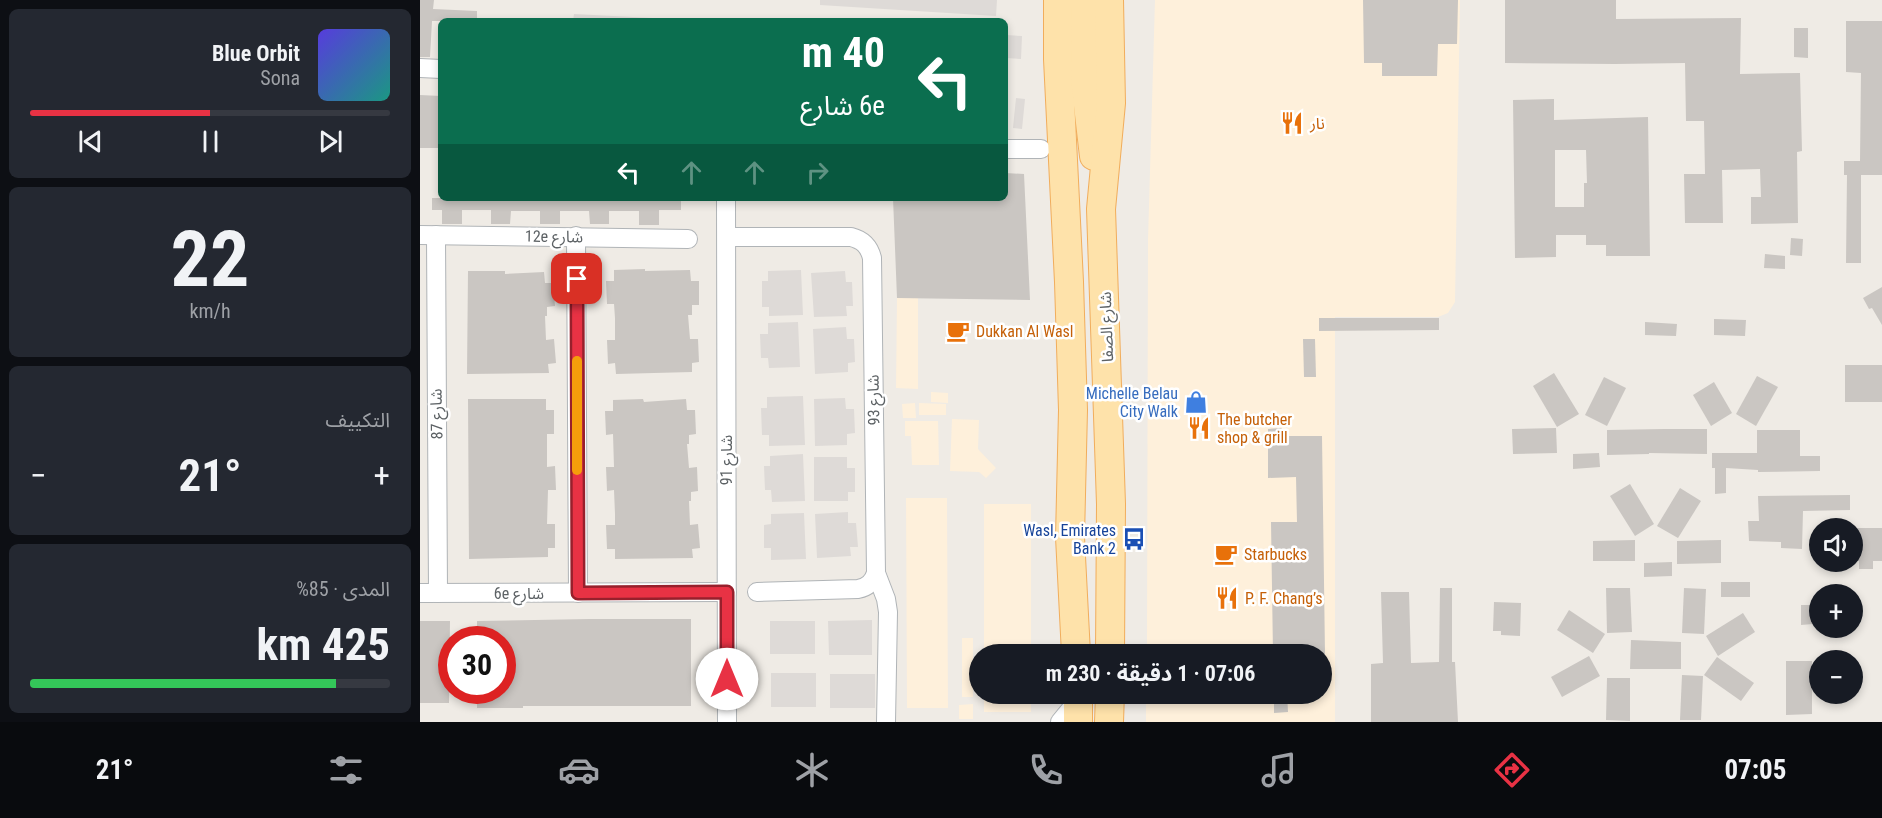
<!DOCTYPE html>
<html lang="ar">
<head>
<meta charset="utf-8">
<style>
  :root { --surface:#171b24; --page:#242831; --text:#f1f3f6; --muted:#9ea1a6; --line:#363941; --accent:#e83244 }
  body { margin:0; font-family:"Roboto Condensed","Noto Sans Arabic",sans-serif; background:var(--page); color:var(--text); direction:rtl; height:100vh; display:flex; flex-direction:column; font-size:22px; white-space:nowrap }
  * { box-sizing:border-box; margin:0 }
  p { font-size:20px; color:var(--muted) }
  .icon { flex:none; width:33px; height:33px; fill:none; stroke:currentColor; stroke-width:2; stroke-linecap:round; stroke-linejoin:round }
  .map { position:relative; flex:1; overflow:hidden; direction:ltr }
  .drawer { display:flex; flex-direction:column; gap:9px; padding:9px; background:#0d0f14; width:420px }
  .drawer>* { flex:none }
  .hud { position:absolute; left:18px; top:18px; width:570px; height:183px; border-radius:9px; box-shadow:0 3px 9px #0003; direction:rtl; background:#0b6e4f; color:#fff; overflow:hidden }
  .controls { position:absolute; left:1389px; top:518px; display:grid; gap:12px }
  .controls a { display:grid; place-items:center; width:54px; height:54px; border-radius:50%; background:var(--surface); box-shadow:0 3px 9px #0003; font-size:30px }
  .speed { position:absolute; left:18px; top:626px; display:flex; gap:12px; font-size:30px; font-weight:700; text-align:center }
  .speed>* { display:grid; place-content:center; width:78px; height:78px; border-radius:50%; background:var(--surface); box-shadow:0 3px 9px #0003; line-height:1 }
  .speed .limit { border:9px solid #d22; background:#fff; color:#111 }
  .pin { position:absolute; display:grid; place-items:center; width:51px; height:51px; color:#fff; margin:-26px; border-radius:12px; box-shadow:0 3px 9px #0006 }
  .me { position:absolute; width:66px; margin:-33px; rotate:0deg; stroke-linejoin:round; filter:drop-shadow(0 0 4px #0008) }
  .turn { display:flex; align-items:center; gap:21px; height:126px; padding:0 24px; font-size:27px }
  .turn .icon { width:78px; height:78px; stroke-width:2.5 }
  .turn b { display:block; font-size:42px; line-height:51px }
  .lanes { display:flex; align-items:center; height:57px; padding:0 24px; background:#0003; justify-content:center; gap:30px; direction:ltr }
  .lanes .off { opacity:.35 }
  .big { font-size:45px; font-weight:700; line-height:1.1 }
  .drawer .tile { flex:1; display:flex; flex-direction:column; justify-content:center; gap:9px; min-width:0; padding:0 21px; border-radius:9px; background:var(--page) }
  .drawer .dial { align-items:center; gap:0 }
  .dial b { font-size:78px; line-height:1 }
  .song { display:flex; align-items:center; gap:18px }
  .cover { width:72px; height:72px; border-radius:9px; background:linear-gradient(135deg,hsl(250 70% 55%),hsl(170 70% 35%)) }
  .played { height:6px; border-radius:3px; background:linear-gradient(90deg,var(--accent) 50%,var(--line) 50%) }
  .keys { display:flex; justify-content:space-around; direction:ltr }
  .heat { display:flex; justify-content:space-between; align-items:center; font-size:33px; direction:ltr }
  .charge { height:9px; border-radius:4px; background:linear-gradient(90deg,#34c759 85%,var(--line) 0) }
  .trip { position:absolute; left:549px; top:644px; width:363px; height:60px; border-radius:30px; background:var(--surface); box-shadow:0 3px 9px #0003; font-weight:700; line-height:60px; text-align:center; direction:rtl }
  .dock { display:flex; height:96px; justify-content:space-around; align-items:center; background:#090b0e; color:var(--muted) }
  .dock .icon { width:42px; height:42px }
  .dock .active { color:var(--accent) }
  .dock b { font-size:27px; color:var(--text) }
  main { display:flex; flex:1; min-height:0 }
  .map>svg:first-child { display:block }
  .commercial { fill:#fef0db }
  .industrial { fill:#dedad7 }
  .building { fill:#cac6c2; fill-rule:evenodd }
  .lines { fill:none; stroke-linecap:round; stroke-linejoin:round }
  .minor-casing { stroke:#b0b4b7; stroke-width:20 }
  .primary-casing { stroke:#f1ad5c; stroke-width:30 }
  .minor { stroke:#fff; stroke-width:18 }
  .primary { stroke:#fee2aa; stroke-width:28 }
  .route-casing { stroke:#97202c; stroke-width:15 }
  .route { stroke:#e83244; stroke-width:10 }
  .slow { stroke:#f59e0b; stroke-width:10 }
  .labels { text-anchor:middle; stroke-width:5; stroke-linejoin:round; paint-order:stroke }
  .food-label { font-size:16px; fill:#c56008; stroke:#fff; text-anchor:start }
  .street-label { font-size:16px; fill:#5d6265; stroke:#fff }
  .shop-label { font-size:16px; fill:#366cbe; stroke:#fff; text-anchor:end }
  .transit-label { font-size:16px; fill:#164399; stroke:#fff; text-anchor:end }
</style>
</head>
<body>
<main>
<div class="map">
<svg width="1462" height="722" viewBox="0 0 1462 722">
  <rect width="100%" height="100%" fill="#efebe5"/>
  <g class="commercial">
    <path d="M735 0H1040L1035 302 1028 313 1018 317H915V722H726V693H902V654H727L728 240Z"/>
    <path d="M477 298H498V389L476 388Z"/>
    <path d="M511 392 528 393V403L511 402Z"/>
    <path d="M495 403 496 418H483L482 404Z"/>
    <path d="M499 403 526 404V415H499Z"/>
    <path d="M532 419 559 420 558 449 576 468 566 478 559 472 530 471Z"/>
    <path d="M485 421H518L519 465H492L491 436H485Z"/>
    <path d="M486 498H527L528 708H487Z"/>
    <rect x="564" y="504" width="47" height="150"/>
    <rect x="542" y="638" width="11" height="59"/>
    <rect x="564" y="693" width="47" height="19"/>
    <path d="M553 704V719H539V705Z"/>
  </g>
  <g class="industrial">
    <path d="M400 0H577L576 16 400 5Z"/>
    <path d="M154 14 291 21H153Z"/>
    <path d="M586 35 602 36 601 59 586 58Z"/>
    <path d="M596 98 605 99 602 129 593 128Z"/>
    <path d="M381 270 383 315 349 316V307H342V281H348V271Z"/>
    <path d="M425 271 426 282H432L433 306H426L427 316 394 317 391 273Z"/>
    <path d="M378 322 380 367 349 368 348 358H341L340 334H348V323Z"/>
    <path d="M426 327 427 339H434L435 362 428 363V372L395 374 393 329Z"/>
    <path d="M383 396 385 445 349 446V435H342L341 408H347V397Z"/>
    <path d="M425 398 426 409H434L435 433 427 434V445L395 446 394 399Z"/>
    <path d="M383 454 385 501 352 502 351 490H345L344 466H350V456Z"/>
    <path d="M394 457H427V468H435V492H428V501H394Z"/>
    <path d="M428 512V523H436L438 547H430L431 556 397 558 395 514Z"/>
    <path d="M384 513 386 559 351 560V548H344V525L351 524V514Z"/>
    <path d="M452 620V655H409L408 621Z"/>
    <rect x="350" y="621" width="45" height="33"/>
    <rect x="351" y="673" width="45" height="34"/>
    <rect x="410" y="674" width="45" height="34"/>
  </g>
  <g class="building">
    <path d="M0 0H14L13 9 57 11V21H12L10 57H0Z"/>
    <path d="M943 0H1038L1037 44H1018L1017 76H962V63H944Z"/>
    <path d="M1085 0H1196V19L1321 18 1320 74 1380 73 1382 151 1377 152 1378 223 1331 224V197H1341L1340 169 1302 170 1303 223H1265L1264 174H1285L1284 121H1266L1265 63 1195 64 1085 63Z"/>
    <path d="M1426 21H1462V175H1441V263H1426L1427 175H1424V161H1440L1441 73 1426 72Z"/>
    <path d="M1374 28H1388V58L1374 57Z"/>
    <path d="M0 95 21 96V148H0Z"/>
    <path d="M1134 99V120L1228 117 1230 256H1186V245H1166V235H1136V257L1095 258 1093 100ZM1135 150H1166L1167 183H1164V207H1135Z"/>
    <path d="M585 173 604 174 610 300 477 298 473 198H585Z"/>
    <path d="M12 198H261V210H239V225H219V211H189V224H170L169 211H140V224H120V211H91L90 224H71V210H42V224H22V210H12Z"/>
    <path d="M1371 238 1383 239 1382 256 1370 255Z"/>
    <path d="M1345 254 1365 256V269L1344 268Z"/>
    <path d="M225 269V271L270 270 271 281H279V305H272V315H268L270 339H278L279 362 272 363V372L196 374 195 363 188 364 187 340H195V318L194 304H187L186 281H194V270Z"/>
    <path d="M48 271H85V274L124 272 125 283H133L135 306 127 307V316H125L126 340 134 339 136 363 128 364 129 373 47 374Z"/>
    <path d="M1462 287V325L1452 308 1449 309 1443 298Z"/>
    <path d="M899 318H1019V330L899 331Z"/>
    <path d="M1294 319 1326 320 1325 336 1294 335Z"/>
    <path d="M1225 322 1257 324 1256 336 1225 335Z"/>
    <path d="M883 339H895L896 377H884Z"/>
    <rect x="1425" y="365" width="37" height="37"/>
    <path d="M1134 373 1159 414 1137 427 1113 386Z"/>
    <path d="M1337 376 1358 387 1336 426 1316 414Z"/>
    <path d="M1184 377 1206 388 1187 426 1165 415Z"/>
    <path d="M1294 382 1312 413 1291 426 1273 395Z"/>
    <path d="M48 399H126V410H134V434H127V467L135 466 136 490H128L127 524H135V548H128V557L49 559Z"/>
    <path d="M223 399 224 402 266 399 267 410H275L276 434 269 435V444H267L269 468 277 467 278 491 271 492V501H269L270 525 278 524 280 548 272 549 273 558 195 559V549H187L186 525H195V514L194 490 187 491 186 467H194L193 434 186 435 185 411H193V400Z"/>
    <path d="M862 428V436H902L905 654H853L851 522H877L876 477 848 478V429Z"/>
    <path d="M1136 428 1137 453 1093 454 1092 429Z"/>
    <path d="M1244 429H1287V454L1229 453V454L1187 455V430Z"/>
    <path d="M1337 430H1380V456H1400V471L1338 472V470L1306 468V493L1295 494V468H1292V453H1337Z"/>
    <path d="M1179 453 1180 467 1153 469V454Z"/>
    <path d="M1210 484 1234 524 1215 536 1190 496Z"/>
    <path d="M1260 488 1281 501 1258 538 1237 526Z"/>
    <path d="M1430 495V510L1383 511 1382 549 1361 548V542L1329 541 1328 521H1339L1338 496Z"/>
    <path d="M1432 528H1462V561H1453V569H1439V561H1432Z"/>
    <path d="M1215 540V561H1173V541Z"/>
    <path d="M1301 540V563L1257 564V541Z"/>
    <path d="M1252 562V576L1224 577V563Z"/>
    <rect x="1301" y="582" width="29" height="15"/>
    <path d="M1020 588H1032V662H1035L1038 722H951V664L963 663 961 592H989L991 663 1019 662Z"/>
    <path d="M1186 588H1210L1212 632 1187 633Z"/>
    <path d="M1264 588 1286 589 1284 634 1262 633Z"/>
    <path d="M1074 602 1101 603 1100 636 1081 635V631H1073Z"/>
    <path d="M1381 605H1393V624L1381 625Z"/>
    <path d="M1149 610 1185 634 1173 653 1137 630Z"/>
    <path d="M1323 613 1335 632 1298 656 1286 636Z"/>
    <path d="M169 619H271V706H103V708H57V690H82V639H57V621Z"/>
    <path d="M0 621H30L29 703H0Z"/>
    <path d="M1211 640 1261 642V669H1210Z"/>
    <path d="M1169 656 1180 676 1142 697 1131 677Z"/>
    <path d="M1297 657 1334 683 1321 701 1284 675Z"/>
    <path d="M1366 661H1392V714L1366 715Z"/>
    <path d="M1262 675 1283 676 1281 720H1260Z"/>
    <path d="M1187 678H1210V721L1186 720Z"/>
    <path d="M854 693H867L868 712 854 713Z"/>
  </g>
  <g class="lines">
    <g class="minor-casing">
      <g id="minor">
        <path d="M0 68 21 69"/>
        <path d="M585 149H621"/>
        <path d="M306 198 307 722"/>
        <path d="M0 235 268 239"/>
        <path d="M16 235 18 593"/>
        <path d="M156 236 158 593"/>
        <path d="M307 237H431C443 240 449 246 452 258L456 573C453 582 448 587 438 589L337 592"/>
        <path d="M456 573 466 599 468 612 466 722"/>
        <path d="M0 593 307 592"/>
        <path d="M640 722 658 700"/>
      </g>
    </g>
    <g class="primary-casing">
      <g id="primary">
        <path d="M638 0V59L649 282 653 410 650 537 656 654"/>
        <path d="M665 0 666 88 674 156"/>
        <path d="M689 0 691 103 681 209 691 504 690 654"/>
        <path d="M658 722V693"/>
        <path d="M689 722 690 693"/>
      </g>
    </g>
    <use href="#minor" class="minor"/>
    <use href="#primary" class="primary"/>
  </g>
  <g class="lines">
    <g class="route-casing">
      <path id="route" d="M157 279 158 593 307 592V679"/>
    </g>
    <use href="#route" class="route"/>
    <path class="slow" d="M157 361V470"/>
  </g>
  <defs>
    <g id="restaurant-bare" transform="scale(1.8)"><path d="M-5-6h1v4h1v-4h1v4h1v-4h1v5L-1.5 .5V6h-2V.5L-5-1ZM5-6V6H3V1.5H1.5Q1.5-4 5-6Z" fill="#e8710a" stroke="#fff" stroke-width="2.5" paint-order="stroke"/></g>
    <g id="cafe-bare" transform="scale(1.8)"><path d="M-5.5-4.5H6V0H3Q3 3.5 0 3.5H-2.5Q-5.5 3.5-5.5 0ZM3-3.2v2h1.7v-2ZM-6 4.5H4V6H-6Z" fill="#e8710a" stroke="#fff" stroke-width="2.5" paint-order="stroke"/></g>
    <g id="shop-bare" transform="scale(1.8)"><path d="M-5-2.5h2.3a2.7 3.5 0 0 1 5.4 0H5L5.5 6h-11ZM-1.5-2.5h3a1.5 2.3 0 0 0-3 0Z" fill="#3f7fe0" stroke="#fff" stroke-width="2.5" paint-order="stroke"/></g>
    <g id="bus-bare" transform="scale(1.8)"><path d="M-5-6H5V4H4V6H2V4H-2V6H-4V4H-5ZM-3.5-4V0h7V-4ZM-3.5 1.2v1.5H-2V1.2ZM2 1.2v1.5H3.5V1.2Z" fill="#1a4fb4" stroke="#fff" stroke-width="2.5" paint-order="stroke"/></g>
  </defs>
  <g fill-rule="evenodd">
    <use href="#restaurant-bare" x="872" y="123"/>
    <use href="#cafe-bare" x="538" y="331"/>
    <use href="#shop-bare" x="776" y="402"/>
    <use href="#restaurant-bare" x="779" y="428"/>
    <use href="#bus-bare" x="714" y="539"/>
    <use href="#cafe-bare" x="806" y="554"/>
    <use href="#restaurant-bare" x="807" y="598"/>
  </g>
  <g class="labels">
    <g class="food-label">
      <text x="890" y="129">نار</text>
      <text x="556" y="337">Dukkan Al Wasl</text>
      <text x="797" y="425">The butcher<tspan x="797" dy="18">shop &amp; grill</tspan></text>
      <text x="824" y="560">Starbucks</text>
      <text x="825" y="604">P. F. Chang’s</text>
    </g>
    <g class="street-label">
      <text transform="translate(134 236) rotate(1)" y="6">12e شارع</text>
      <text transform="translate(686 327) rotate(-92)" y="6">شارع الصفا</text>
      <text transform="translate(453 400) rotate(-91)" y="6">شارع 93</text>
      <text transform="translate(16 414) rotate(-91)" y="6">شارع 87</text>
      <text transform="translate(306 460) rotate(-90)" y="6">شارع 91</text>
      <text x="99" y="599">6e شارع</text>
    </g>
    <g class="shop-label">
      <text x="758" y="399">Michelle Belau<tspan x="758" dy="18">City Walk</tspan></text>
    </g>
    <g class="transit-label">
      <text x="696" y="536">Wasl, Emirates<tspan x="696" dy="18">Bank 2</tspan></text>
    </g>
  </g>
</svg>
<div class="controls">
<a><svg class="icon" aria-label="sound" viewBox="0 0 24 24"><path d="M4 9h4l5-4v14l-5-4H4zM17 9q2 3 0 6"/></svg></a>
<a>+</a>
<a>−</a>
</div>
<div class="speed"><div class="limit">30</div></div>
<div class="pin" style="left:157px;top:279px;background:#d93025"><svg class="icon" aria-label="arrive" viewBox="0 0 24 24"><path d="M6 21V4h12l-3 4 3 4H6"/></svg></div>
<svg class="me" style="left:307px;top:679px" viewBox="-20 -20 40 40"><circle r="19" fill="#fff"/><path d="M0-13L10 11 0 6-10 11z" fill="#e83244"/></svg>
<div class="trip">07:06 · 1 دقيقة · 230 m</div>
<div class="hud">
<div class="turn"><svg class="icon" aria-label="left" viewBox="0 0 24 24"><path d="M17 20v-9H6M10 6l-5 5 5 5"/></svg><div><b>40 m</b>6e شارع</div></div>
<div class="lanes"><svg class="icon" aria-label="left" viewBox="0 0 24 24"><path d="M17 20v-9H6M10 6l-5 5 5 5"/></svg><svg class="icon off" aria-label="ahead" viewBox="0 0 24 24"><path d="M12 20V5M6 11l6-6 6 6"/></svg><svg class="icon off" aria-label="ahead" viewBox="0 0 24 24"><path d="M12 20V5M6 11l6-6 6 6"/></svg><svg class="icon off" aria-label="right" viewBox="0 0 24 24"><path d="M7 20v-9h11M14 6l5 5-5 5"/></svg></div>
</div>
</div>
<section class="drawer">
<div class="tile">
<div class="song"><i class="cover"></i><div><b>Blue Orbit</b><p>Sona</p></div></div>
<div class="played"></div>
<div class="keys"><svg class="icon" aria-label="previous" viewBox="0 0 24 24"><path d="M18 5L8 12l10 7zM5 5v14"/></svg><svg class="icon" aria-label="pause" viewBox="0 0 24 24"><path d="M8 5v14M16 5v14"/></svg><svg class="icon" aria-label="next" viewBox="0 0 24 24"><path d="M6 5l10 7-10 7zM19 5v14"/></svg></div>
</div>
<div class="tile dial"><b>22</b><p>km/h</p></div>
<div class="tile"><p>التكييف</p>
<div class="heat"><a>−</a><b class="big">21°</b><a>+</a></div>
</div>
<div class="tile"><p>المدى · 85%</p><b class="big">425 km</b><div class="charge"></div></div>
</section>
</main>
<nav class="dock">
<b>07:05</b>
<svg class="icon active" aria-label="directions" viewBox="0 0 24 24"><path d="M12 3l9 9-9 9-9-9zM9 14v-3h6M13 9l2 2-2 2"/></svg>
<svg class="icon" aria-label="music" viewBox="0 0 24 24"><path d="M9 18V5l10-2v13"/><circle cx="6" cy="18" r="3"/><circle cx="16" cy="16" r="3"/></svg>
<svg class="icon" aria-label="phone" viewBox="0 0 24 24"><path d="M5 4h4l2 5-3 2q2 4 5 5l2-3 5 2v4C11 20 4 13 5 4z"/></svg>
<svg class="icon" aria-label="climate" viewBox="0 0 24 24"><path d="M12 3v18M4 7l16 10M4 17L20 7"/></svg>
<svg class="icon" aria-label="car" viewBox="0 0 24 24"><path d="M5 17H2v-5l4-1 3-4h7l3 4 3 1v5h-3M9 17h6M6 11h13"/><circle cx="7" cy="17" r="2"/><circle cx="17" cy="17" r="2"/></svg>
<svg class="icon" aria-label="filters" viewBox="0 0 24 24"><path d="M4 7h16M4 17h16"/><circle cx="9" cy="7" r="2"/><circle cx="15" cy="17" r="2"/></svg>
<b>21°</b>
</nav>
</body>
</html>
